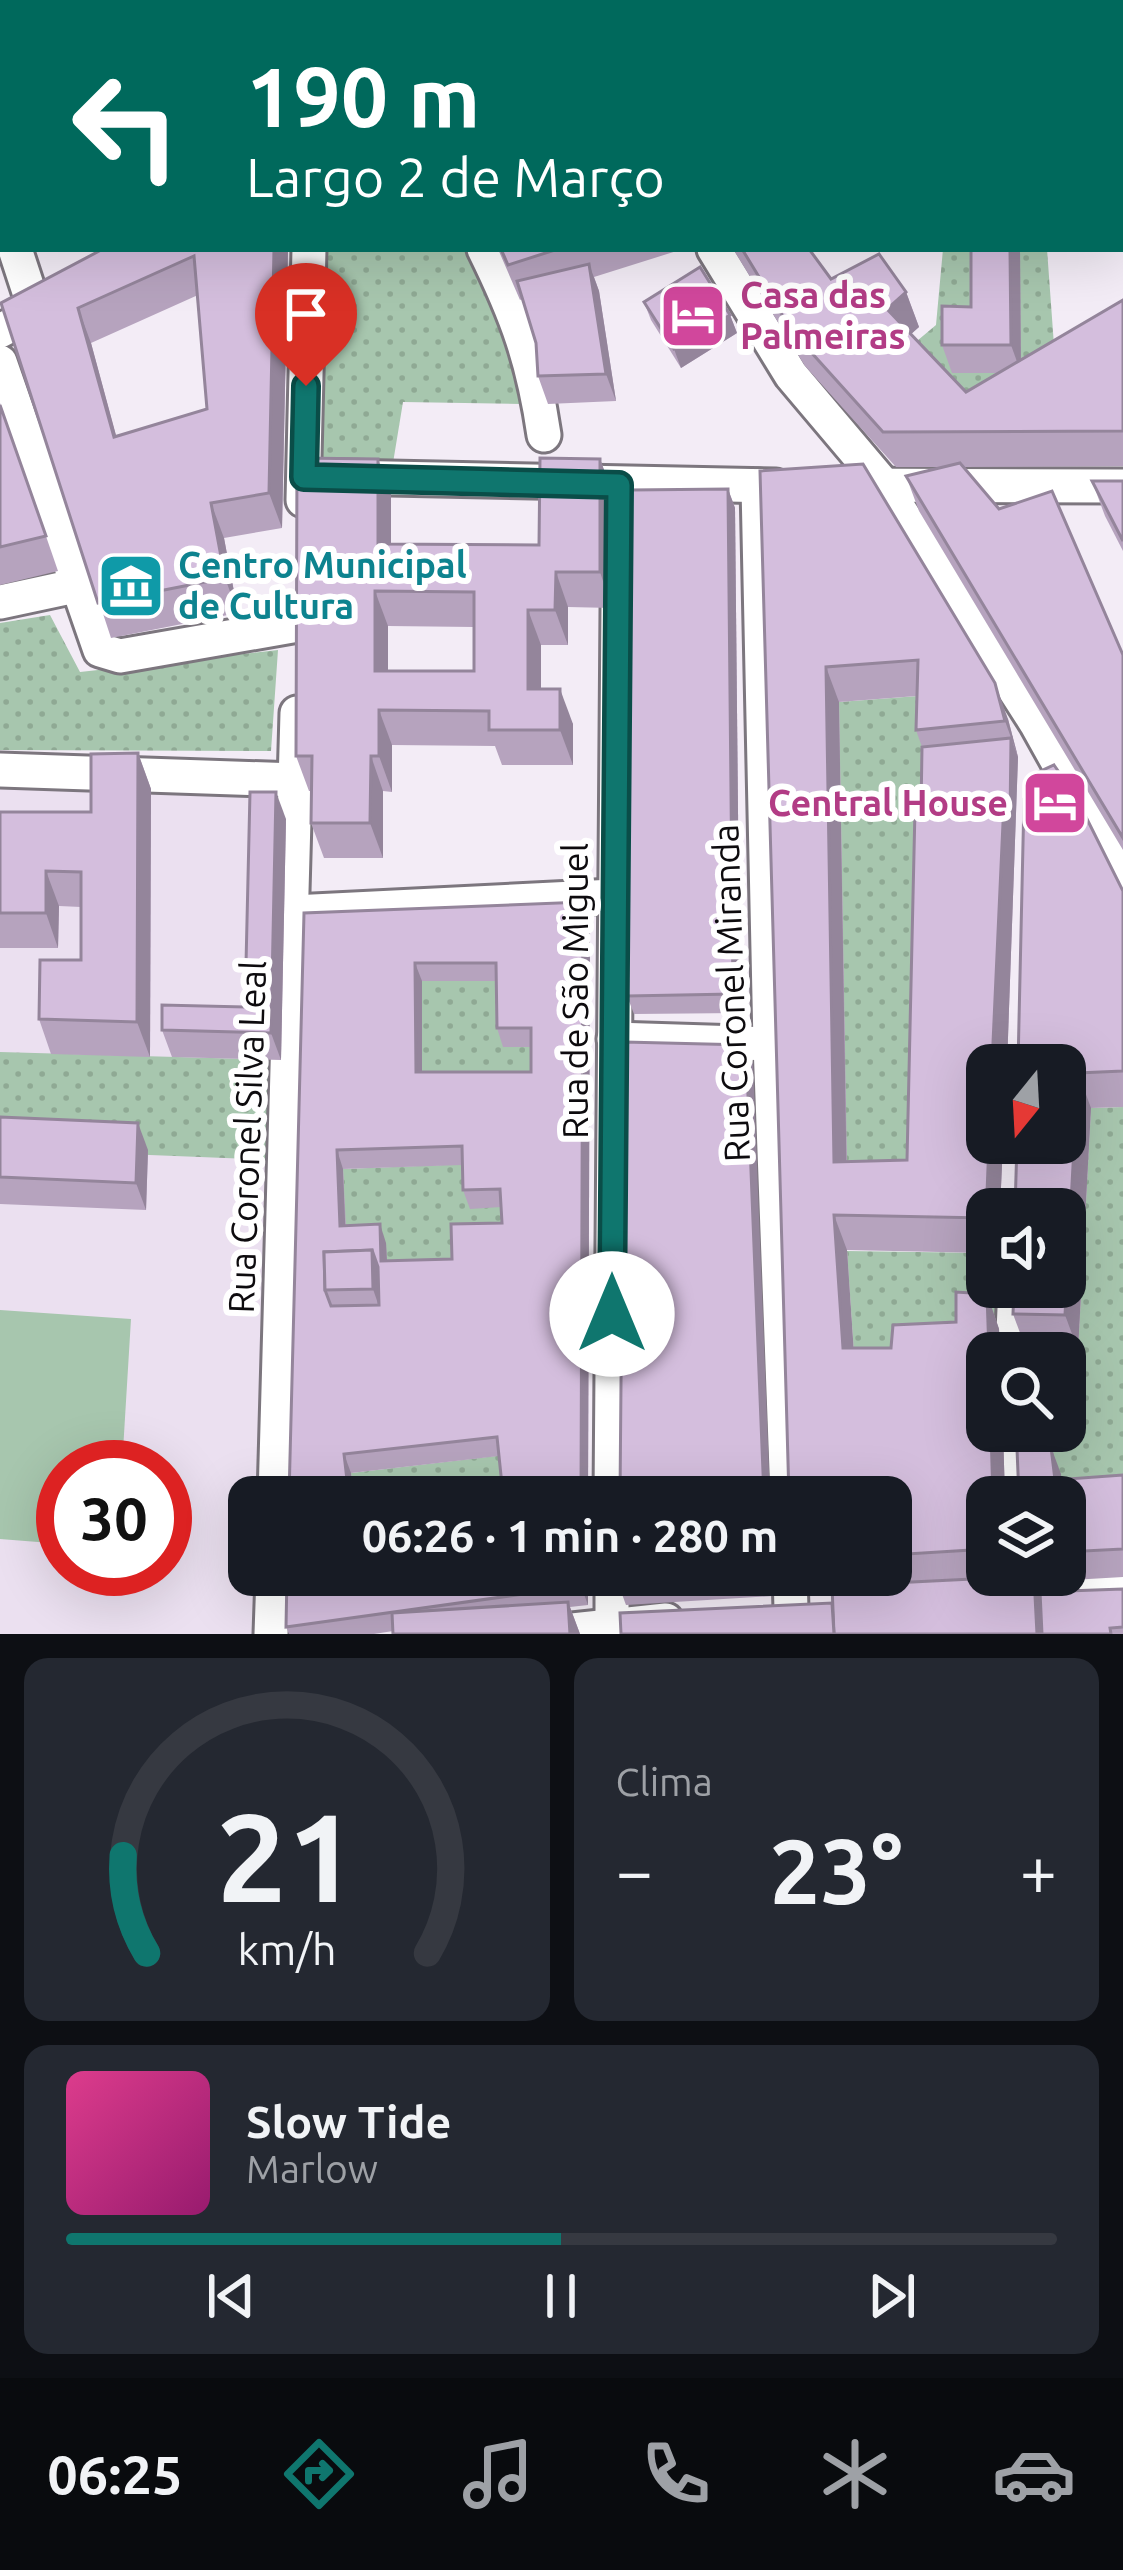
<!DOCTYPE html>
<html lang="pt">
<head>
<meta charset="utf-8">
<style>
  :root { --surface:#171b24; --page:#242831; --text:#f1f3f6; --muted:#9ea1a6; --line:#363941; --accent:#0f766e }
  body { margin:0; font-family:Ubuntu,sans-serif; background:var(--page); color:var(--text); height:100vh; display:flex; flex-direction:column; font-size:45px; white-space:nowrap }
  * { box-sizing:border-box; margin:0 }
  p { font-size:39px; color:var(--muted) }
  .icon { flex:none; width:66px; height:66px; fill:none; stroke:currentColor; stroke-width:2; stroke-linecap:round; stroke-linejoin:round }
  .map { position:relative; height:1634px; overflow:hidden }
  .details { display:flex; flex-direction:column; gap:24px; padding:24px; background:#0d0f14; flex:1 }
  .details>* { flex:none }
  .top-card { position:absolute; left:0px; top:0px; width:1125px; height:252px; box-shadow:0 12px 48px #0002; background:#00695c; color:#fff; overflow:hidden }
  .needle { width:78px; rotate:198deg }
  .controls { position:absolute; left:966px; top:1044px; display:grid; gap:24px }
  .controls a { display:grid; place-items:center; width:120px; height:120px; border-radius:24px; background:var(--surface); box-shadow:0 12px 48px #0002; font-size:60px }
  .speed { position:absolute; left:36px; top:1440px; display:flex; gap:24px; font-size:60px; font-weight:700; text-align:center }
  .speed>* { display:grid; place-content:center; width:156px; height:156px; border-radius:50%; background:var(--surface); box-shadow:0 12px 48px #0002; line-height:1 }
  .speed .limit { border:18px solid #d22; background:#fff; color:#111 }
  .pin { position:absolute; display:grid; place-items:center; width:102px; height:102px; color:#fff; margin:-123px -51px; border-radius:50% 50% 50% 0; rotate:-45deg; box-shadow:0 0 12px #0007 }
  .pin .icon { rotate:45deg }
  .me { position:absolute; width:132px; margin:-66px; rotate:0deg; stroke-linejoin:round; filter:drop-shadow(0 0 9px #0008) }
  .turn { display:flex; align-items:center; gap:42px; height:252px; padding:0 48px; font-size:54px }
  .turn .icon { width:156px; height:156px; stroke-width:2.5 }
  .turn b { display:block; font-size:84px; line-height:102px }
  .big { font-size:90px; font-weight:600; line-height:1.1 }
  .details .tile { flex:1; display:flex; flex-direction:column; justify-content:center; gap:18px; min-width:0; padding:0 42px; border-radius:24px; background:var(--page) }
  .details .dial { align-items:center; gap:0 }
  .dial svg { height:312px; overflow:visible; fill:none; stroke:var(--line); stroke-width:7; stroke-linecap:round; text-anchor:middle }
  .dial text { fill:var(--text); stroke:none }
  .song { display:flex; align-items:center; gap:36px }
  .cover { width:144px; height:144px; border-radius:18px; background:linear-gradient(135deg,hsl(330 70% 55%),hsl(320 70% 35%)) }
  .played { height:12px; border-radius:6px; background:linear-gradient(90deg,var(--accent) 50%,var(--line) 50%) }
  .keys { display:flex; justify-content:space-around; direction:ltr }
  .heat { display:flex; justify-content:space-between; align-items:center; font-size:66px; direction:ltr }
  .details .tiles { flex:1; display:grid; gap:24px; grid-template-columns:1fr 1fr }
  .tile:last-child { grid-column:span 2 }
  .trip { position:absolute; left:228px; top:1476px; width:684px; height:120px; border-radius:24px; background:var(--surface); box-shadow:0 12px 48px #0002; font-weight:600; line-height:120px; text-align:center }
  .menu { display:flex; height:192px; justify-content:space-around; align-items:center; background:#090b0e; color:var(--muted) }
  .menu .icon { width:84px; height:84px }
  .menu .selected { color:var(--accent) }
  .menu b { font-size:54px; color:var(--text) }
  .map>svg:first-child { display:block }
  .built { fill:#ebe0f0; fill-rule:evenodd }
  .green { fill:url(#green-dots) }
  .pitch { fill:#a7c6ae }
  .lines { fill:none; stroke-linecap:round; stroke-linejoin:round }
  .street-casing { stroke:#7c767e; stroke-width:39 }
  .street { stroke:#fff; stroke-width:33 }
  .wall { fill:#b6a3be; fill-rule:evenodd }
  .shaded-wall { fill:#94859b }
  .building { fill:#d4bedd; stroke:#94859b; stroke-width:3; fill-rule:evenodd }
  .route-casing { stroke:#0a4d48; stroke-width:30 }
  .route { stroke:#0f766e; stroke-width:21 }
  .labels { text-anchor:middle; stroke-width:12; stroke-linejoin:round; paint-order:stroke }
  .hotel-label { font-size:36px; font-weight:bold; fill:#b23c85; stroke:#fff; text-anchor:start }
  .culture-label { font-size:36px; font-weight:bold; fill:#0d838f; stroke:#fff; text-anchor:start }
  .street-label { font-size:36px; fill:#0d0b0e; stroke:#fff }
</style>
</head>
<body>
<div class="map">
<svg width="1123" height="1634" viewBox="0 0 1123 1634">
  <defs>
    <pattern id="green-dots" width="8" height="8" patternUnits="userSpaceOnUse" patternTransform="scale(3)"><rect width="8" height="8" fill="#a7c6ae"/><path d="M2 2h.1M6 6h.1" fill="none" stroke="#8fa994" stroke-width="1.8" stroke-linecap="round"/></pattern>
  </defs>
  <rect width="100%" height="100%" fill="#f3ecf6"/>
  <path class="built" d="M0 786 286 792 269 1497H249V1575H267L266 1634H0ZM63 1467H165V1569H63Z"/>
  <g class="green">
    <path d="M323 249H469L505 318 521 404 403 402 392 469 314 465Z"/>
    <path d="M943 249H1047L1056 373 979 419 911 346 936 325Z"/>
    <path d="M50 615 80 672 278 650 271 751 0 750V623Z"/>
    <path d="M931 695 920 1196 847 1197 839 702Z"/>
    <path d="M422 981H503L538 1047V1091H422Z"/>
    <path d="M0 1052 281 1060 278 1160 0 1149Z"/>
    <path d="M1123 1107V1503L1065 1497 1027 1476 1026 1431H1065V1353H1026V1349L1078 1350 1091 1108Z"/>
    <path d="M468 1164 507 1207 509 1241 459 1278 388 1280 346 1245 343 1169Z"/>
    <path d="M847 1251 987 1253V1287H999V1329L856 1383Z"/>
    <path d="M504 1455 508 1497H354L351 1473Z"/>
  </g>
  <path class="pitch" d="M0 1310 131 1319 122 1467H63V1544L0 1539Z"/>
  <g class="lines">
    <g class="street-casing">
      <g id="street">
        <path d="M562 0 564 3"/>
        <path d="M0 195 3 206"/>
        <path d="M15 249 36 313"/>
        <path d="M484 249C517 316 533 360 544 435"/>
        <path d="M714 249 791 375 883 484 1036 723 1123 879"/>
        <path d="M0 331 47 306"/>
        <path d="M0 362 100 650 120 656 298 625"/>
        <path d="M342 477 776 486"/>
        <path d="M834 485 1123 486"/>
        <path d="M758 486 770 1044 787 1497"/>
        <path d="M303 500 309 249"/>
        <path d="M0 602 75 586"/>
        <path d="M0 770 296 780"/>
        <path d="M293 912 614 896"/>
        <path d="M614 1039 770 1044"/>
        <path d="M1012 1353 1015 1287"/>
        <path d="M1014 1431 1016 1497"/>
        <path d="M275 1497 297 713"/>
        <path d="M611 1497 619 485"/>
        <path d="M612 1575V1634"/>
        <path d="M790 1575 791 1609"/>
        <path d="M1065 1593 1123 1589"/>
        <path d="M271 1634 273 1575"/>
        <path d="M535 1634 666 1620"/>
      </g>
    </g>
    <use href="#street" class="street"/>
  </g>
  <g class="wall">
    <path d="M445 0H542L544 3H447Z"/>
    <path d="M847 0H989L990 3H847Z"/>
    <path d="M103 249H288L282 528 224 538 238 613 111 638 1 303ZM198 295 207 409 116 436 91 343Z"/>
    <path d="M498 249H683L594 277 599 291 616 401 548 404 538 376 536 343 522 299 520 300Z"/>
    <path d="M733 249H809L831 279 906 292 919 327 911 334 966 392 998 373H952L942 345 971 307 1020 249 1021 360 1123 300V466L963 467 1123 655V850L919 511 906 476 946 467H896L805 366Z"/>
    <path d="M644 302 730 315 737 333 681 368 651 320Z"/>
    <path d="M0 403 58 571 0 585Z"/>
    <path d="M600 459 613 494 612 608 568 607V645H541V689L573 724V765H502L495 746 392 745V792L383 791V858H324L311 823 312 791H309L296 756 391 494V544L539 545ZM388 626 474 627V671H388Z"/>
    <path d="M760 471 1008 719 1018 757 1007 1065H987L1003 1143 1000 1209H987V1253L847 1250 853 1348H891L956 1322 987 1294 999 1329 1000 1353H987V1431H1003L1005 1497H987V1575H1007V1577L1065 1575V1497L1051 1447 1062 1480 1123 1475V1577L1037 1582 1040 1592 1123 1589V1634H621L832 1603V1594L804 1596 796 1575H891V1497H789ZM917 696 916 730 922 747 907 1160 847 1161 839 702Z"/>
    <path d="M1092 481H1123V551L1105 516Z"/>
    <path d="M728 489 735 508 740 1013 634 1014 627 996Z"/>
    <path d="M138 753 151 789 150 1057 51 1054 39 1019 81 960V907L59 906 58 948H0V812H91Z"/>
    <path d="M286 819 281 1060 172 1057 162 1030 245 1007Z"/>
    <path d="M1123 891V1107L1091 1108 1078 1350 1026 1349 1013 1314 1065 1065Z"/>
    <path d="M304 913 590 920 588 1497H455L502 1485 499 1456 351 1473 354 1497H289ZM422 981H496L497 1028 503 1047H531V1072H422ZM462 1165 463 1190 470 1209 501 1207 502 1223 452 1259 387 1261 386 1243 346 1226 343 1169Z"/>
    <path d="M0 1117 148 1150 146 1210 0 1204Z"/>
    <path d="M287 1575H588V1605L570 1607 580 1634H393V1631L374 1634H289L286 1627Z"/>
    <path d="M619 1575H773V1596L626 1605 619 1586Z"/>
  </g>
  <g class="shaded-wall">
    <path d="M274 249H288L282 528 269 493Z"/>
    <path d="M1010 249H1020L1021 373 1011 345Z"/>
    <path d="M589 264 599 291 616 401 606 374Z"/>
    <path d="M906 292 919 327 900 344 887 309Z"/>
    <path d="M78 308 91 343 126 472 114 437Z"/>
    <path d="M730 315 737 333 681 368 674 349Z"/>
    <path d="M378 459 391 494V579L378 544Z"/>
    <path d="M600 459 613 494 612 608 600 572Z"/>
    <path d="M728 489 735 508 740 1013 733 994Z"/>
    <path d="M211 503 224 538 238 613 225 578Z"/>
    <path d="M556 572 568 607V645L555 610Z"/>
    <path d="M375 591 388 626V706L375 671Z"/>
    <path d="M528 610 541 645V724L528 689Z"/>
    <path d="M826 667 839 702 847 1197 834 1162Z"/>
    <path d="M995 683 1008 719 1018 757 1005 721Z"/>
    <path d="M560 689 573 724V765L560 730Z"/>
    <path d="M379 710 392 745V792L379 756Z"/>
    <path d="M1011 738 1018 757 1007 1065H992L1004 801Z"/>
    <path d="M138 753 151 789 150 1057 137 1022Z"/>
    <path d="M371 756 383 791V858L370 823Z"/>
    <path d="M276 792 286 819 281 1060 271 1033Z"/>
    <path d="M46 871 59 906 58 948 46 913Z"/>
    <path d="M583 902 590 920 588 1497H581Z"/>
    <path d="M415 963 422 981V1091L416 1072Z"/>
    <path d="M746 1045 753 1064 770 1497H764Z"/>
    <path d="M1078 1073 1091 1108 1078 1350 1065 1315Z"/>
    <path d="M138 1123 148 1150 146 1210 136 1183Z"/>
    <path d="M989 1143H1003L1000 1209H987V1221L986 1218Z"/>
    <path d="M337 1150 343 1169 346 1245 340 1226Z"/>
    <path d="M834 1215 847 1250 856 1383 843 1348Z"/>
    <path d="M380 1224 386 1243 388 1280 381 1261Z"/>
    <path d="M372 1250 385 1286V1324L373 1289Z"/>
    <path d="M987 1294 999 1329 1000 1353H989Z"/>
    <path d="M991 1431H1003L1005 1497H993Z"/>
    <path d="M1051 1447 1061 1474 1063 1497 1055 1480Z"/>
    <path d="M344 1454 351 1473 354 1497H349Z"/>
    <path d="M581 1575H588V1605L581 1586Z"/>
    <path d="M767 1575H773V1596L767 1577Z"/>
    <path d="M1034 1576 1047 1611 1048 1634H1037Z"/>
    <path d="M568 1602 580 1634H570Z"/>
  </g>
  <g class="building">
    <path d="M50 0H150L152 3H51Z"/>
    <path d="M269 0H412L414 3H264Z"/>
    <path d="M501 0H542L544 3H497Z"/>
    <path d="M590 0H712L713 3H592Z"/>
    <path d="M847 0H926L897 3H847Z"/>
    <path d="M947 0H984V3H948Z"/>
    <path d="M1107 0H1123V99L1122 3H1108Z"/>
    <path d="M103 249H274L269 493 211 503 225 578 98 603 1 303ZM194 256 207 409 114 437 78 308Z"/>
    <path d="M501 249H558L508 265Z"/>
    <path d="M742 249H809L831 279 879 254 906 292 887 309 966 392 1123 300V431L883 432 792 331Z"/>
    <path d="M971 249H1010L1011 345H942V306L971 307Z"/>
    <path d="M589 264 606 374 538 376 536 343 517 281Z"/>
    <path d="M700 267 730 315 674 349 644 302Z"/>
    <path d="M0 405 46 536 0 547Z"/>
    <path d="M297 458 378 459V544L539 545 540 458 600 459V572H556L555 610H528V689H560V730H489V711L379 710V756H371L370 823H311L312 756H296ZM375 591 474 592V671H375Z"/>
    <path d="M960 463 999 509 1052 491 1123 655V838L906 476Z"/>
    <path d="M863 464 995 683 1005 721 916 730 918 660 826 667 834 1162 907 1160 915 809 1004 801 992 1065H987V1143H989L986 1218 834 1215 843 1348H891L893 1325 956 1322V1292L987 1294 989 1353H987V1431H991L993 1497H987V1549L891 1555V1497H789L760 471Z"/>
    <path d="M1092 481H1123V541Z"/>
    <path d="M728 489 733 994 627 996 631 490Z"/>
    <path d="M1011 738 1010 818 1004 801 921 809 922 747Z"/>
    <path d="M138 753 137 1022 39 1019 40 960H81V872L46 871V913H0V812H91V754Z"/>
    <path d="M1054 765 1063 778 1030 796V776Z"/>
    <path d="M1066 777 1123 891V1071L1078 1073 1065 1315 1013 1314 1014 1287H1065V1209H1015L1017 1143H1065V1065H1018L1024 799Z"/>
    <path d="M250 792H276L271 1033 162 1030V1005L245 1007Z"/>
    <path d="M583 902 581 1497H455L454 1491 502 1485 497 1437 344 1454 349 1497H289L304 913ZM415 963H496L497 1028H531V1072H416ZM462 1146 463 1190 500 1189 502 1223 451 1224 452 1259 381 1261 380 1224 340 1226 337 1150ZM372 1250 378 1267 379 1305 331 1306 325 1290 324 1252Z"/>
    <path d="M624 1042 746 1045 764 1497H620Z"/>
    <path d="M0 1117 138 1123 136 1183 0 1177Z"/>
    <path d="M372 1250 373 1289 325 1290 324 1252Z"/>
    <path d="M1051 1447 1055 1480 1123 1475V1549L1065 1552V1497H1019L1017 1449Z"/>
    <path d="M287 1575H581V1586L286 1627Z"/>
    <path d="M619 1575H767V1577L619 1586Z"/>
    <path d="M1034 1576 1037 1634H834L832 1586Z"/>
    <path d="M1123 1589V1627L1110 1628 1111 1634H1042L1040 1592Z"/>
    <path d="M568 1602 570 1634H393L392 1613Z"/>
    <path d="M832 1603 834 1634H621L620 1613Z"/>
  </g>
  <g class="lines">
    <g class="route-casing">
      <path id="route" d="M306 386 304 477 619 485 612 1314"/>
    </g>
    <use href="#route" class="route"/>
  </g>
  <defs>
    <g id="hotel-square" transform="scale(3.45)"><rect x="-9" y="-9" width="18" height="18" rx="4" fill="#d1479c" stroke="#fff"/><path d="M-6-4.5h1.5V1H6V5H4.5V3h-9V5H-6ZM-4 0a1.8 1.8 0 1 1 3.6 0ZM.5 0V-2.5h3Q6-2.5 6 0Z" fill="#fff"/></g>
    <g id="museum-square" transform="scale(3.45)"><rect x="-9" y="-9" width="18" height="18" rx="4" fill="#0f9aa8" stroke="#fff"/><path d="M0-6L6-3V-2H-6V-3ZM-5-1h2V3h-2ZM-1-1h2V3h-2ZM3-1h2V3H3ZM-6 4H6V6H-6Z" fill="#fff"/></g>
  </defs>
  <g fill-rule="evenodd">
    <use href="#hotel-square" x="693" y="316"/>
    <use href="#museum-square" x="131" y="586"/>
    <use href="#hotel-square" x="1055" y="803"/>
  </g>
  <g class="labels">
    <g class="hotel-label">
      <text x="740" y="308">Casa das<tspan x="740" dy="41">Palmeiras</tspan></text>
      <text x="1008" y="816" text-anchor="end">Central House</text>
    </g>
    <g class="culture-label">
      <text x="178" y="578">Centro Municipal<tspan x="178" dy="41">de Cultura</tspan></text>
    </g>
    <g class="street-label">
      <text transform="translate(575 991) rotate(-90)" y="13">Rua de São Miguel</text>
      <text transform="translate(731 993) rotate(-92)" y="13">Rua Coronel Miranda</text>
      <text transform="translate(247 1137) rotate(-88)" y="13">Rua Coronel Silva Leal</text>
    </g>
  </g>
</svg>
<div class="controls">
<a><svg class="needle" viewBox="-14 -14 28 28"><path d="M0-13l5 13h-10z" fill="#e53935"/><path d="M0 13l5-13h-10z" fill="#9ea1a6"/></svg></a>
<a><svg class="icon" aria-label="sound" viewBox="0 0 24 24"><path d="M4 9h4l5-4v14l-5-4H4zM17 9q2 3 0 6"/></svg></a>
<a><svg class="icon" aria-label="search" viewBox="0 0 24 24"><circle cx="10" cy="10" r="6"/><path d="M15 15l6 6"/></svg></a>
<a><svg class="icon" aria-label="layers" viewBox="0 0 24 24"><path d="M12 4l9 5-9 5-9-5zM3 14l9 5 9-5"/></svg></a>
</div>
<div class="speed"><div class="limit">30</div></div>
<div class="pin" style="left:306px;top:386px;background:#d93025"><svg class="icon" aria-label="arrive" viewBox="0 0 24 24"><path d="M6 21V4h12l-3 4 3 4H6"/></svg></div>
<svg class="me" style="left:612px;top:1314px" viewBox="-20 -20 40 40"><circle r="19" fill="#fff"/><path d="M0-13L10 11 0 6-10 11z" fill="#0f766e"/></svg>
<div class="trip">06:26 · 1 min · 280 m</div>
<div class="top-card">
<div class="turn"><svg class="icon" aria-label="left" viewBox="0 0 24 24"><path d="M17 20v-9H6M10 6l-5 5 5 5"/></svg><div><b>190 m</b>Largo 2 de Março</div></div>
</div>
</div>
<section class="details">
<div class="tiles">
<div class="tile dial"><svg viewBox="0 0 100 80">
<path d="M14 69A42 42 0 1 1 86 69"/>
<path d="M14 69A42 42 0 0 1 8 44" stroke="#0f766e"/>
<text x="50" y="56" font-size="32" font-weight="700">21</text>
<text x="50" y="72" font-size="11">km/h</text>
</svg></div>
<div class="tile"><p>Clima</p>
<div class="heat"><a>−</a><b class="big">23°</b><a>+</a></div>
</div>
<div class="tile">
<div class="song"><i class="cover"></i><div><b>Slow Tide</b><p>Marlow</p></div></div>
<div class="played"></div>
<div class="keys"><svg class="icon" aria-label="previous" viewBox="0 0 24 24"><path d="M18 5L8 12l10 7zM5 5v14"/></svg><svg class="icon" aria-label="pause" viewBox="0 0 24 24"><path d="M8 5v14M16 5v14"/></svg><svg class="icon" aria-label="next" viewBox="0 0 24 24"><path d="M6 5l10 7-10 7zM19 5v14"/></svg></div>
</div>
</div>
</section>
<nav class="menu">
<b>06:25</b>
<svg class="icon selected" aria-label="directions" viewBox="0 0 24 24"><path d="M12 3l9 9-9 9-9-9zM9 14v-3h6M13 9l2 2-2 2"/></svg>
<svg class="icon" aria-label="music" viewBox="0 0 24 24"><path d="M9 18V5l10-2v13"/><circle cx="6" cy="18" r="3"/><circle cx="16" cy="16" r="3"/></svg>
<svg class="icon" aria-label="phone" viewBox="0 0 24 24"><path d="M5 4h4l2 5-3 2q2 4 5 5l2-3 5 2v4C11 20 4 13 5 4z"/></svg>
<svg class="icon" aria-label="climate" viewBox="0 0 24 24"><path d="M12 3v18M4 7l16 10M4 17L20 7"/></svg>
<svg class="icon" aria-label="car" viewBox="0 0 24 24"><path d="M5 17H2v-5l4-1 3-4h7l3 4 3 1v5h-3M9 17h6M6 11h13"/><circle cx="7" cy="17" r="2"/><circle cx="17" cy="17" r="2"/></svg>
</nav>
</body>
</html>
